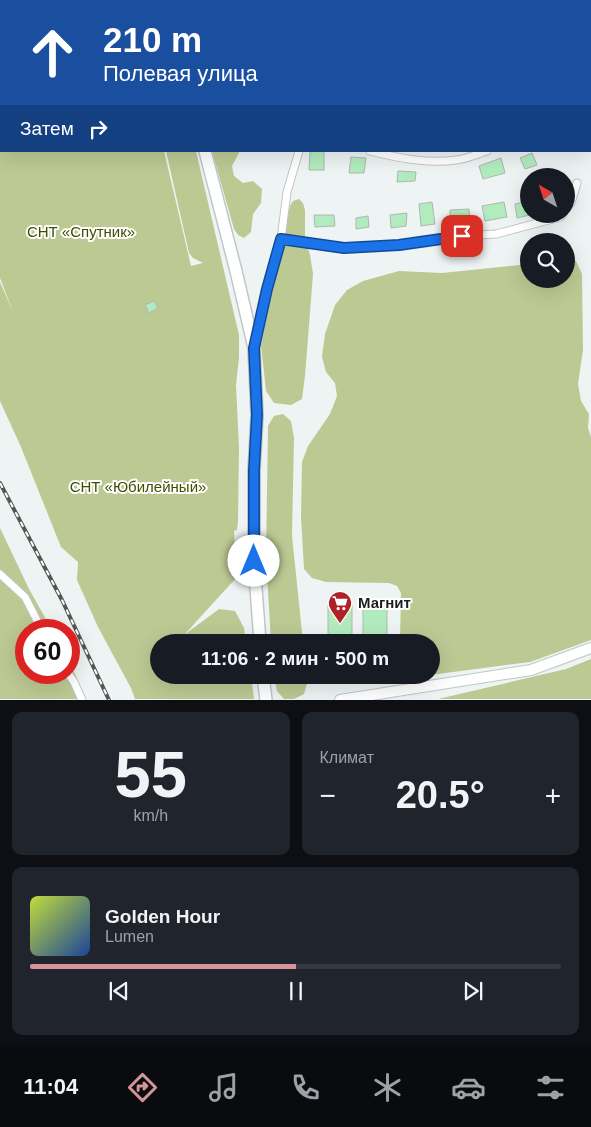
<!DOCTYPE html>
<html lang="ru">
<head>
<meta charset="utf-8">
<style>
  :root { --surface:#171b24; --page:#20242c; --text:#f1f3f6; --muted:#9ea1a6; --line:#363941; --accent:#d49499 }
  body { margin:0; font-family:Arial,sans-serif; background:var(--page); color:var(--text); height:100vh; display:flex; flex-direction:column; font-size:19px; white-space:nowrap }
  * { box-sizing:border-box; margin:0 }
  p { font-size:16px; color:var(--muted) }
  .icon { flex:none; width:28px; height:28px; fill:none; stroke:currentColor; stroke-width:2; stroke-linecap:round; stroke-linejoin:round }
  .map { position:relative; height:700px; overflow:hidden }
  .panel { display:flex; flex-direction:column; gap:12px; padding:12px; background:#0d0f14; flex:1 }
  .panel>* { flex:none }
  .guide { position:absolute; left:0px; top:0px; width:591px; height:152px; box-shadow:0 5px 20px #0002; background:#1a4fa0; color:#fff; overflow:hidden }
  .needle { width:32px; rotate:321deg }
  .buttons { position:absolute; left:520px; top:168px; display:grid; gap:10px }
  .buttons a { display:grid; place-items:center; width:55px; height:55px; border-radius:50%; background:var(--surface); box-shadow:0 5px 20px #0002; font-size:25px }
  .speed { position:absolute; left:15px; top:619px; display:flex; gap:10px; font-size:25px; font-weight:700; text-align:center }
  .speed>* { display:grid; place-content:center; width:65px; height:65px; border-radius:50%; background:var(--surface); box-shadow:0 5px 20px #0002; line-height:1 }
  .speed .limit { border:8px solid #d22; background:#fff; color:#111 }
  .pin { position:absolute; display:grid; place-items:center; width:42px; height:42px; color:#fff; margin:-21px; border-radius:10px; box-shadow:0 2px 8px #0006 }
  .me { position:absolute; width:55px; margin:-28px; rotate:0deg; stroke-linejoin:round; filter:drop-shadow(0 0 4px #0008) }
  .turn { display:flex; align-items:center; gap:18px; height:105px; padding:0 20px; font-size:22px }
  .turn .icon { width:65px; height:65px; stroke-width:2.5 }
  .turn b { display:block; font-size:35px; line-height:42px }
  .then { display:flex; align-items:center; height:48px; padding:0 20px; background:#0003; gap:10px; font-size:19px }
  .big { font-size:38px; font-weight:600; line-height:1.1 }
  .panel .card { flex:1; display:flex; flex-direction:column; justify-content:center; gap:8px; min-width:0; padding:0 18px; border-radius:10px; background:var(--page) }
  .panel .dial { align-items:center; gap:0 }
  .dial b { font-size:65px; line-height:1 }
  .song { display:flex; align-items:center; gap:15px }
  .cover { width:60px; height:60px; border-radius:8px; background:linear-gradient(135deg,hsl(70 70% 55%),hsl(220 70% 35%)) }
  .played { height:5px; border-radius:2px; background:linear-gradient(90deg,var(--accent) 50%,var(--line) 50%) }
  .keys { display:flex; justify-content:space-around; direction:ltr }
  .heat { display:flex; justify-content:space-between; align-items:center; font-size:28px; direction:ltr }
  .panel .tiles { flex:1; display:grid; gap:12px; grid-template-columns:1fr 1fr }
  .card:last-child { grid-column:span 2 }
  .trip { position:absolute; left:150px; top:634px; width:290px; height:50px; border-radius:25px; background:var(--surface); box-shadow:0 5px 20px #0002; font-weight:600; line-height:50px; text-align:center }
  .tabs { display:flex; height:80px; justify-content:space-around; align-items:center; background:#090b0e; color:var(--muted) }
  .tabs .icon { width:35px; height:35px }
  .tabs .selected { color:var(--accent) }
  .tabs b { font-size:22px; color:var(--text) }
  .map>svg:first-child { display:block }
  .green { fill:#bcc993 }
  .building { fill:#b2ecbe; stroke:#b0b6b1 }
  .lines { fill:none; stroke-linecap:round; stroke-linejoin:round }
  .street-casing { stroke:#c0c7c6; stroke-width:9 }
  .secondary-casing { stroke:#c0c7c6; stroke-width:12 }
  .primary-casing { stroke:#c0c7c6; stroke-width:14 }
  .street { stroke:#fff; stroke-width:7 }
  .secondary { stroke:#fff; stroke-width:10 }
  .primary { stroke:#fff; stroke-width:11 }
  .rail-casing { stroke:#525655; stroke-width:4 }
  .rail { stroke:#fff; stroke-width:2; stroke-dasharray:5.5; stroke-linecap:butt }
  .route-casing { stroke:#114b97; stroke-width:12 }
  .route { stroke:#1a73e8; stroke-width:9 }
  .labels { text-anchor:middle; stroke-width:4; stroke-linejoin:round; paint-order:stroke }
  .park-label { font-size:15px; fill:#414d00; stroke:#fff }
  .poi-label { font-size:15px; font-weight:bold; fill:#1b1e1d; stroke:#fff; text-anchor:start }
</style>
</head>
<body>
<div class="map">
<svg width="591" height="700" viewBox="0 0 591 700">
  <rect width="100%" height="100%" fill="#edf4f3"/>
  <g class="green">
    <path d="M0 47 1 151H164L191 266 203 263 193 258 189 253 166 151H196L239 335V357L236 385 239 447 238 522 237 530 234 531 236 578 184 635 219 609 235 611 244 628 246 642H159V675H251L254 699H135L131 688 98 627 77 580 78 562 61 547 21 447 0 401V282L13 312 0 278Z"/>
    <path d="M212 151H240L232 166 234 176 243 183 253 181 262 189 261 203 253 214 251 232 244 238 238 235 234 229Z"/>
    <path d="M299 199 303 203 305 210V237L310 255 313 274 305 376 302 399 291 405 274 403 266 391 261 345 290 206 293 201Z"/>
    <path d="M566 258 576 261 582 274 583 350 578 384 581 401 589 414 588 428 591 437V640L530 662 415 677 407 675H431V642H400L401 593 397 586 389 583 326 582 312 578 304 569 301 517 302 462 308 446 330 414 337 396 335 383 326 372 322 357 325 334 335 305 347 290 363 281 399 271 442 273 529 264V279H566Z"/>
    <path d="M283 414 291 421 294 438 292 536 303 642H271L266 558 268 426 274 416Z"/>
    <path d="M0 528 29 589 52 630H26V672H69V660L86 699H0Z"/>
    <path d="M591 659V699H438L566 669Z"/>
    <path d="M274 675H307V684L304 694 294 699H284L277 691Z"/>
  </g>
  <g class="building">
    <path d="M310 151H324V170H309Z"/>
    <path d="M532 153 537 165 525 169 520 158Z"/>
    <path d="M351 157 366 158 364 173H349Z"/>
    <path d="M501 158 505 173 483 179 479 166Z"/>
    <path d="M398 171 416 172 415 181 397 182Z"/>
    <path d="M528 201 529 214 530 215 517 218 515 204Z"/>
    <path d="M432 202 435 224 421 226 419 204Z"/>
    <path d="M504 202 507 217 485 221 482 206Z"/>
    <path d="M469 209 470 224 450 226V210Z"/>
    <path d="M407 213 406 226 391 228 390 215Z"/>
    <path d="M314 215H334L335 226 315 227Z"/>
    <path d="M368 216 369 227 356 229V218Z"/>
    <path d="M154 301 158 308 149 313 145 305Z"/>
    <rect x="328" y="605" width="24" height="37"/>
    <rect x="363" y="605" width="24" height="37"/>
  </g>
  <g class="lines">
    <g class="street-casing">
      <g id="street">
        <path d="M299 0 300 1"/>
        <path d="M345 0 351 1"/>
        <path d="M370 151C398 158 427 164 456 160 467 159 477 154 487 151"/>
        <path d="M566 209 571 203 577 183"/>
        <path d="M281 239 344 248 399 245 462 236 496 234 560 217 563 214"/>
        <path d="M255 343 267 289 281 239 287 192 299 151"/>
        <path d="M0 574 25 597 42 630"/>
        <path d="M67 672 74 682 82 700"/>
      </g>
    </g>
    <g class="secondary-casing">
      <path id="secondary" d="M340 700 531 670 591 648"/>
    </g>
    <g class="primary-casing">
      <g id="primary">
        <path d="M163 0 164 1"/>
        <path d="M205 151 236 271 254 348 257 415 254 471V561L260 642"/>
        <path d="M263 675 266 700"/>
      </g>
    </g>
    <use href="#street" class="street"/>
    <use href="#secondary" class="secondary"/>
    <use href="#primary" class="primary"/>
    <g class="rail-casing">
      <path id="rail" d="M0 483 62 600 109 700"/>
    </g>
    <use href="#rail" class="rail"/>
  </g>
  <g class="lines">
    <g class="route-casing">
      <path id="route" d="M254 561V470L257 415 254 348 267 289 281 239 344 248 399 245 462 236"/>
    </g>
    <use href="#route" class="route"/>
  </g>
  <defs>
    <g id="supermarket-pin" transform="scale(1.25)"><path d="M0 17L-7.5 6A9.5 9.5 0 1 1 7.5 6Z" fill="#b11f27" stroke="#fff"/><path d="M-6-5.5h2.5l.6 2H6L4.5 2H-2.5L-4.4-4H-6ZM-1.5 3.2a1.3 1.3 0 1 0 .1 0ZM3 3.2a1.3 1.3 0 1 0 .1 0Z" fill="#fff"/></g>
  </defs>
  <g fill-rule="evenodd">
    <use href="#supermarket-pin" x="340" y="603"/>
  </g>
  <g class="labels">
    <g class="park-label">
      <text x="81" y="237">СНТ «Спутник»</text>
      <text x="138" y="492">СНТ «Юбилейный»</text>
    </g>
    <g class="poi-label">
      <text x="358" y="608">Магнит</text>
    </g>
  </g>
</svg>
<div class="buttons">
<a><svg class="needle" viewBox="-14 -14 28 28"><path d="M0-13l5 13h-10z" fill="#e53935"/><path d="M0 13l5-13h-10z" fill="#9ea1a6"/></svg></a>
<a><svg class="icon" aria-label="search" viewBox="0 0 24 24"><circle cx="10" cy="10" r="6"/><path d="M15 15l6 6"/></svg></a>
</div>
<div class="speed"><div class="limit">60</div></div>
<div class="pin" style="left:462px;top:236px;background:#d93025"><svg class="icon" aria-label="arrive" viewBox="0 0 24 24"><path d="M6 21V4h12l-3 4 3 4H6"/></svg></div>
<svg class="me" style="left:254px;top:561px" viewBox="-20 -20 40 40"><circle r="19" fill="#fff"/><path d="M0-13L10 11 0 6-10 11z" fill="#1a73e8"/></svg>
<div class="trip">11:06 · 2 мин · 500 m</div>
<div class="guide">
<div class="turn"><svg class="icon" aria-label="ahead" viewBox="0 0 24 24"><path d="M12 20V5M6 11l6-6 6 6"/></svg><div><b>210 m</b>Полевая улица</div></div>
<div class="then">Затем<svg class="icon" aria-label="right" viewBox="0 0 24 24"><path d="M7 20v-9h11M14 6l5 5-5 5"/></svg></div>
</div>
</div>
<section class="panel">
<div class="tiles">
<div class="card dial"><b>55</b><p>km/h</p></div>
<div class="card"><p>Климат</p>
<div class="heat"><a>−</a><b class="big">20.5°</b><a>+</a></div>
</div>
<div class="card">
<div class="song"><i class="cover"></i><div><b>Golden Hour</b><p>Lumen</p></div></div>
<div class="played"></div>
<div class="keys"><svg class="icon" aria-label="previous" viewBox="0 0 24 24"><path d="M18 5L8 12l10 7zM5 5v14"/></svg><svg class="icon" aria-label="pause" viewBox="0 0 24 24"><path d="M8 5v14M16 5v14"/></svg><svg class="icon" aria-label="next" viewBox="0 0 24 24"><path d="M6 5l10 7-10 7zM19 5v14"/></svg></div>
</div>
</div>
</section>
<nav class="tabs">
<b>11:04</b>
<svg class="icon selected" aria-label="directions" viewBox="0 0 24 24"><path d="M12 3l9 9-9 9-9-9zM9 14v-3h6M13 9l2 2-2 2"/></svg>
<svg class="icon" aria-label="music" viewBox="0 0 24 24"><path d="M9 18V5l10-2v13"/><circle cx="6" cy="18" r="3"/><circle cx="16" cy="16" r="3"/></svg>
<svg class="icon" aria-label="phone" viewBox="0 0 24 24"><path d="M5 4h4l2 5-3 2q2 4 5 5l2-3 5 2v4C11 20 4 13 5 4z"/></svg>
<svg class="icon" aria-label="climate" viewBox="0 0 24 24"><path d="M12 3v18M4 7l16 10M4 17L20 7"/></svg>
<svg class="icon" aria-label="car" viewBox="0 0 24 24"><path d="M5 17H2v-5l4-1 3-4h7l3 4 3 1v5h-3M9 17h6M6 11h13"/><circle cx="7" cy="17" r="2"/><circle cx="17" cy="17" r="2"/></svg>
<svg class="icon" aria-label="filters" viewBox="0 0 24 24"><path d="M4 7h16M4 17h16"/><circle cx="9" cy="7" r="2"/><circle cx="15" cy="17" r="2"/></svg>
</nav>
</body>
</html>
